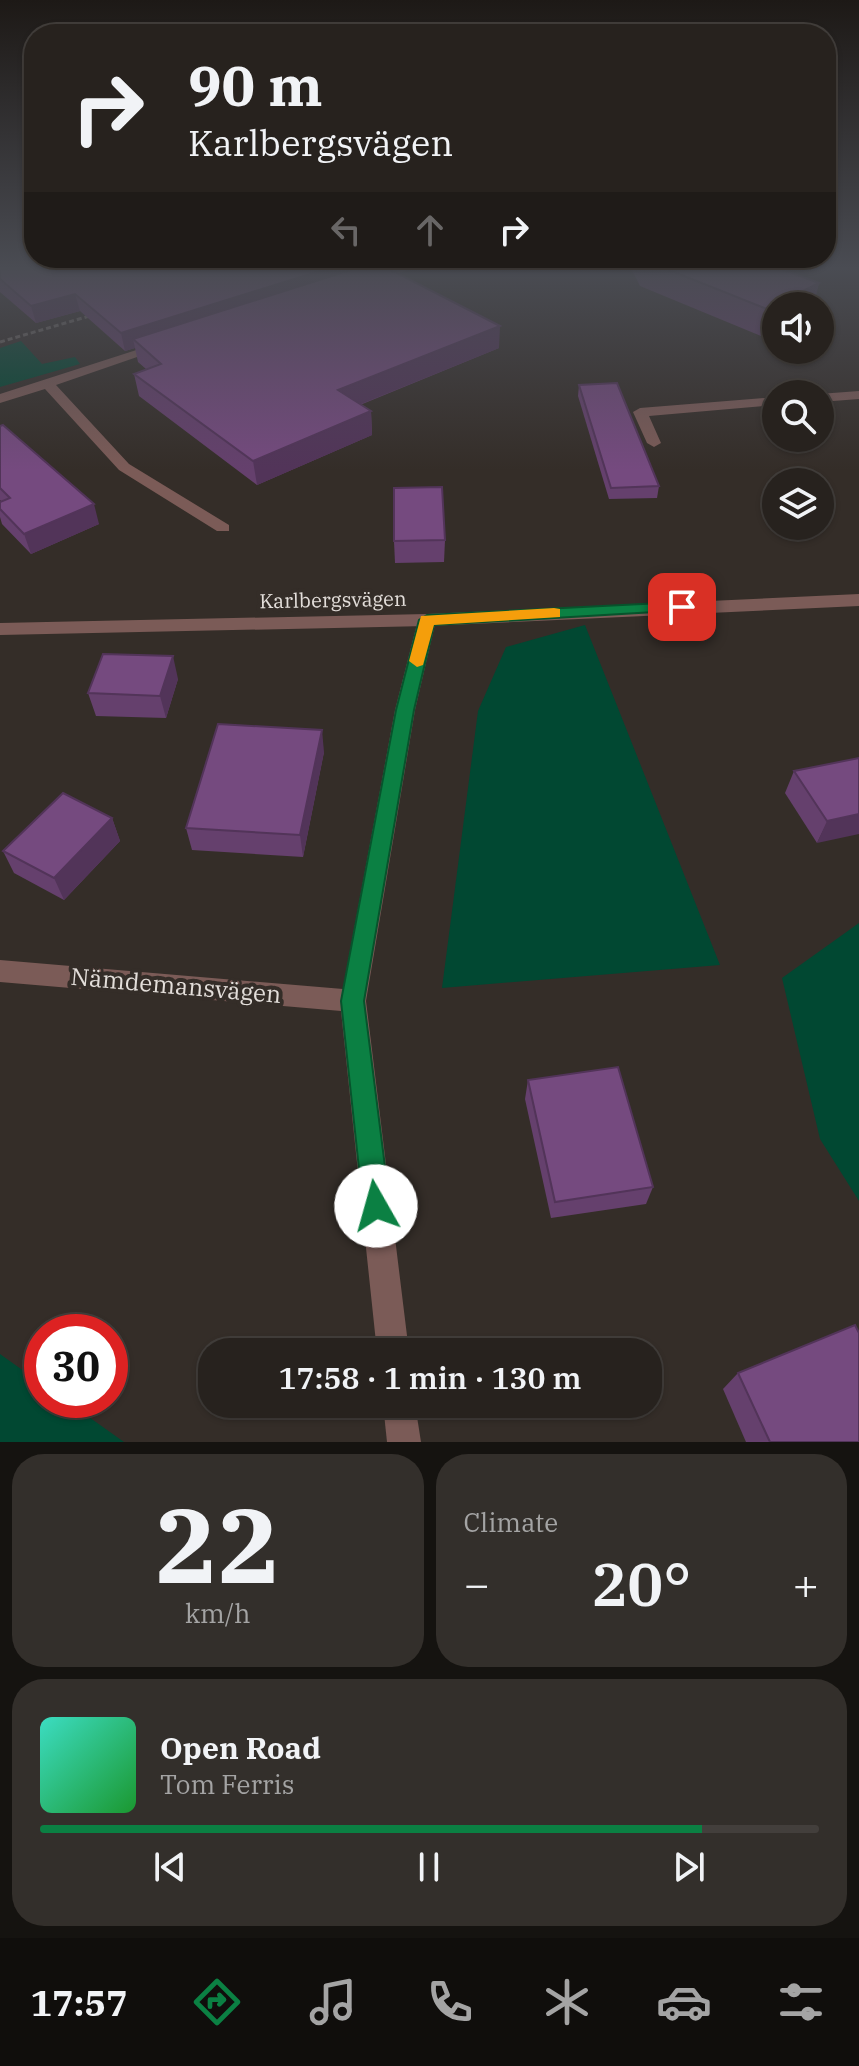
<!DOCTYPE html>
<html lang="en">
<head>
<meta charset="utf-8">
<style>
  :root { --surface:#27221e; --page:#332f2b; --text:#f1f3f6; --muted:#a4a4a4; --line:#433f3c; --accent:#0b8043 }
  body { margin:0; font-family:"IBM Plex Serif",serif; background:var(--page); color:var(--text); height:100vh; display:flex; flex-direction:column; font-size:30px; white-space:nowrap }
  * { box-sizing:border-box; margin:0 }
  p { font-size:26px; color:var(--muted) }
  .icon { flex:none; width:44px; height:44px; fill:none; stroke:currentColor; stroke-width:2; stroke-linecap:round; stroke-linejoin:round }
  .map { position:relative; height:1442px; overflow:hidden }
  .panel { display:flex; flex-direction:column; gap:12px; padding:12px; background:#151310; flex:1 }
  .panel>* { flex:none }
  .guide { position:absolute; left:24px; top:24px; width:812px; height:244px; border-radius:32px; box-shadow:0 2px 6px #0004,0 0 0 2px var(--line); background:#27221e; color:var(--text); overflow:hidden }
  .tools { position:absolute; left:762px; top:292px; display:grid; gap:16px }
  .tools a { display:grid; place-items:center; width:72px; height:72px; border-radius:50%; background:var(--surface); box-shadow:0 2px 6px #0004,0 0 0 2px var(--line); font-size:40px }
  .speed { position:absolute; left:24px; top:1314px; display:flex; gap:16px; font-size:40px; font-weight:700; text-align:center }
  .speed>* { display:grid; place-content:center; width:104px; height:104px; border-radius:50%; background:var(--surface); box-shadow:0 2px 6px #0004,0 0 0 2px var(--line); line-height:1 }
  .speed .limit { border:12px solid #d22; background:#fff; color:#111 }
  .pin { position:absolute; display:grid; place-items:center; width:68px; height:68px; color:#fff; margin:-34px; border-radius:16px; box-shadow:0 4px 12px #0006 }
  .me { position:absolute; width:88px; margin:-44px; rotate:353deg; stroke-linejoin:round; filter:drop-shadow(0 0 6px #0008) }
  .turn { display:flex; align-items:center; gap:28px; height:168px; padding:0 32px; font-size:36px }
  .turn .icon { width:104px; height:104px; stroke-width:2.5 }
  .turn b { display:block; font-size:56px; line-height:68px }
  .lanes { display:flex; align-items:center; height:76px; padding:0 32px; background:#0003; justify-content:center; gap:40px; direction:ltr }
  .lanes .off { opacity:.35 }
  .big { font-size:60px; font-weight:600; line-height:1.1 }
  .panel .tile { flex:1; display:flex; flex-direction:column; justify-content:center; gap:12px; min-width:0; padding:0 28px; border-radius:32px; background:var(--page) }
  .panel .dial { align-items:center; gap:0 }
  .dial b { font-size:104px; line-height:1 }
  .song { display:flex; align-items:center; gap:24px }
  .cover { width:96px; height:96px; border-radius:12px; background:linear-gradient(135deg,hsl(170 70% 55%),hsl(130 70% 35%)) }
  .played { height:8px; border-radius:4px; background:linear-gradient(90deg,var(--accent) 85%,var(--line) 85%) }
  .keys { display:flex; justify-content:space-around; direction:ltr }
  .heat { display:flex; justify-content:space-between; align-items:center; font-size:44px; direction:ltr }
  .panel .tiles { flex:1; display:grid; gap:12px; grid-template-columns:1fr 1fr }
  .tile:last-child { grid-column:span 2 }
  .trip { position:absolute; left:198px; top:1338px; width:464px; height:80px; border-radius:32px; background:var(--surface); box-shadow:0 2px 6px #0004,0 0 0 2px var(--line); font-weight:600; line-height:80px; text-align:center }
  .tab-bar { display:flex; height:128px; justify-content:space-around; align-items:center; background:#100e0c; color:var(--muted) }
  .tab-bar .icon { width:56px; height:56px }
  .tab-bar .on { color:var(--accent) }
  .tab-bar b { font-size:36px; color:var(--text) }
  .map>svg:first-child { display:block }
  .green { fill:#014832 }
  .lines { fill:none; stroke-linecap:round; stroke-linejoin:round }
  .path { stroke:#6f6964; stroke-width:3; stroke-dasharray:5 3; stroke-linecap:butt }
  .service { fill:#7b5b57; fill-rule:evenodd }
  .minor { fill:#7b5b57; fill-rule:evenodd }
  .tertiary { fill:#7b5b57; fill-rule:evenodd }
  .wall { fill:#65406d }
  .shaded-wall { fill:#523459 }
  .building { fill:#754a7f; stroke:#523459; stroke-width:2 }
  .route { fill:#0b8043; stroke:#07532c; stroke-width:2 }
  .slow { fill:#f59e0b }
  .labels { text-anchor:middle; stroke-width:8; stroke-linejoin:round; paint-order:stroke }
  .street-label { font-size:20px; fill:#e3deda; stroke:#342d28 }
  .near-street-label { font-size:24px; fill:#e3deda; stroke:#342d28 }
</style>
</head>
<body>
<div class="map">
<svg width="859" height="1442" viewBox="0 0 859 1442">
  <rect width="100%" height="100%" fill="#342d28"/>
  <g class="green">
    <path d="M21 341 42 364 75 357 80 364 0 387V348Z"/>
    <path d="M585 625 720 965 442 988 478 711 506 647Z"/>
    <path d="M859 923V1201L820 1139 782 978Z"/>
    <path d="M0 1354 42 1384V1400H65L124 1442H0Z"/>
  </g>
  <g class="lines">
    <path class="path" d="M0 342 93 315"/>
    <g class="service">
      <path d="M859 391V399L820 402 819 394Z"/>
      <path d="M776 397V405L649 416 661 443 654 447 647 443 633 412 640 408Z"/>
    </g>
    <g class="minor">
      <path d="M395 268H413L369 284 363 280Z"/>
      <path d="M155 344 166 347 56 385 129 464 229 525V531H217L119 470 45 389 0 403V394Z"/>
      <path d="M427 614 436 620 415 710 366 1001 409 1352H377L341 1011 0 982V960L343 989 395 710 418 620Z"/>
      <path d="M383 1404H415L421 1442H387Z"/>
    </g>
    <path class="tertiary" d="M859 594V606L427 626 0 635V623L427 614Z"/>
  </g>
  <g class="wall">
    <path d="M0 268 499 348 360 405 371 411 372 435 257 485 139 396 134 374 146 369 138 362 135 348 125 351 80 311 36 323 0 292Z"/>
    <path d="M631 268H778L819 283 813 306H776V328L761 336 640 286Z"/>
    <path d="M579 385 659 486 657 498 609 499 578 396Z"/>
    <path d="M0 426 99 524 31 554 2 524 0 517V502H2L0 500Z"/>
    <path d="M445 540 444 562 395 563 394 541Z"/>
    <path d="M178 679 166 718 96 716 88 693Z"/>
    <path d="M324 752 303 857 192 850 186 828Z"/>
    <path d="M859 758 817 843 785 793 794 771Z"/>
    <path d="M112 818 120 841 64 900 14 873 3 851Z"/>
    <path d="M528 1080 653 1187 646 1204 551 1218 525 1099Z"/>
    <path d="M738 1373 859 1442H746L723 1389Z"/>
  </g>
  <g class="shaded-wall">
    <path d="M329 268H362L133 339 135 348 125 351 121 333Z"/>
    <path d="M819 283 813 306H776V328L761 336 767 309Z"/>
    <path d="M75 294 80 311 36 323 31 306Z"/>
    <path d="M500 326 499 348 339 413 338 390Z"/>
    <path d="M371 411 372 435 257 485 253 461Z"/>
    <path d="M94 504 99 524 31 554 24 534Z"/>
    <path d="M173 656 178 679 166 718 160 696Z"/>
    <path d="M322 730 324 752 303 857 300 835Z"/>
    <path d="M859 814V834L817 843 827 821Z"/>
    <path d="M112 818 120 841 64 900 54 878Z"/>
  </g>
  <g class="building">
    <path d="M0 268H329L121 333 75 294 31 306 0 279Z"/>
    <path d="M357 268H387L500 326 338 390 371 411 253 461 134 374 161 364 133 339Z"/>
    <path d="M664 268H778L819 283 767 309Z"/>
    <path d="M617 383 659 486 611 488 579 385Z"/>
    <path d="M3 425 94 504 24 534 0 509V502L10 498 0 488V426Z"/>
    <path d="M442 487 445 540 394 541V488Z"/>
    <path d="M103 654 173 656 160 696 88 693Z"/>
    <path d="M218 724 322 730 300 835 186 828Z"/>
    <path d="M859 758V814L827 821 794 771Z"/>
    <path d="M63 793 112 818 54 878 3 851Z"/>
    <path d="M618 1067 653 1187 555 1202 528 1080Z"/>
    <path d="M855 1325 859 1333V1442H770L738 1373Z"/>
  </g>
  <linearGradient id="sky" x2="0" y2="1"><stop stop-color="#1d1916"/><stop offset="0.57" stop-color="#4a4c53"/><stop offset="1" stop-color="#4a4c53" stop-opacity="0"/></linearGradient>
  <rect width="859" height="470" fill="url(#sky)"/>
  <path class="route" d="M682 602 688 603V610L434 625 414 710 364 1001 390 1206 386 1215 376 1219 367 1215 363 1206 341 1001 396 710 419 620 427 615Z"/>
  <path class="slow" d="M554 608 560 609V617L434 625 423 665 417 667 409 661 421 616Z"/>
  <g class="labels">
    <g class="street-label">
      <text transform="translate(333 600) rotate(-1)" y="7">Karlbergsvägen</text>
    </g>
    <g class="near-street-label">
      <text transform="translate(176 986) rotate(5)" y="8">Nämdemansvägen</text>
    </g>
  </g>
</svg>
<div class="tools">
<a><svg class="icon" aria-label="sound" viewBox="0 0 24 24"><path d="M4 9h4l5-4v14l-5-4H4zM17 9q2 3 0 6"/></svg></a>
<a><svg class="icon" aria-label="search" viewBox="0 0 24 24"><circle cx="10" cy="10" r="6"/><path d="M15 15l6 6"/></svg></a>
<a><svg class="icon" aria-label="layers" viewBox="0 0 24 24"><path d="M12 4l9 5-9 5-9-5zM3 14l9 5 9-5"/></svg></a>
</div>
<div class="speed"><div class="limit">30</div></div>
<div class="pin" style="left:682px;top:607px;background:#d93025"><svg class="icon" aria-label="arrive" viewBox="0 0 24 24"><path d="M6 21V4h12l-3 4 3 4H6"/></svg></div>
<svg class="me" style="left:376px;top:1206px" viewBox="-20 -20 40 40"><circle r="19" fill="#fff"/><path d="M0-13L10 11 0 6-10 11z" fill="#0b8043"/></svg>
<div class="trip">17:58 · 1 min · 130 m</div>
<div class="guide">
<div class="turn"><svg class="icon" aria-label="right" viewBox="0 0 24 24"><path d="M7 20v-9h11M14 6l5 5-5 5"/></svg><div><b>90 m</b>Karlbergsvägen</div></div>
<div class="lanes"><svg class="icon off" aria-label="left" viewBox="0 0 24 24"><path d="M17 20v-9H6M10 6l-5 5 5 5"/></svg><svg class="icon off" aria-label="ahead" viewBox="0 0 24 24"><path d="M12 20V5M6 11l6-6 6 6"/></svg><svg class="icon" aria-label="right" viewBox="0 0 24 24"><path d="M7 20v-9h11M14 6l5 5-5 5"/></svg></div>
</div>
</div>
<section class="panel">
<div class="tiles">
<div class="tile dial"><b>22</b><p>km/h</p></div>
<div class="tile"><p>Climate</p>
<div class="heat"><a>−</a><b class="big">20°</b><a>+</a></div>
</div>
<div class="tile">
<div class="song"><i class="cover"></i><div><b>Open Road</b><p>Tom Ferris</p></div></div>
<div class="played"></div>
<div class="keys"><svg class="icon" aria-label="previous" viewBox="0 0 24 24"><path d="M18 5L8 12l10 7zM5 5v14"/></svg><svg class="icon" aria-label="pause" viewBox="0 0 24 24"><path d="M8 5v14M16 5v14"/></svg><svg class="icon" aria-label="next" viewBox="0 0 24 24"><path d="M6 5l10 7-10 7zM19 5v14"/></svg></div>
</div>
</div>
</section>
<nav class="tab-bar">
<b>17:57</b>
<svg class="icon on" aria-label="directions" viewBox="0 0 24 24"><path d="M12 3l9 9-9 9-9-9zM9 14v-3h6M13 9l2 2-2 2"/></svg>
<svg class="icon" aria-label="music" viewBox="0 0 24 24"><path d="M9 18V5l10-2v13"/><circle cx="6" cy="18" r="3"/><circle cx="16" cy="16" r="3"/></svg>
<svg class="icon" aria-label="phone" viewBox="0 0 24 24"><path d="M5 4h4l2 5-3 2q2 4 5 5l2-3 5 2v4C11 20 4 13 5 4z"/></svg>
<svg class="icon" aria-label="climate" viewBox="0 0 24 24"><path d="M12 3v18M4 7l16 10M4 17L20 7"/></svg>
<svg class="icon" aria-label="car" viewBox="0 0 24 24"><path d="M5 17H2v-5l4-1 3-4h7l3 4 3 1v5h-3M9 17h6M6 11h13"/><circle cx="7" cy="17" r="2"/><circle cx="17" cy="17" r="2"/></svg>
<svg class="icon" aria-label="filters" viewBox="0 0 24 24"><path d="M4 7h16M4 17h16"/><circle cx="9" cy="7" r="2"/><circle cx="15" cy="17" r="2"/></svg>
</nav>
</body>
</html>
